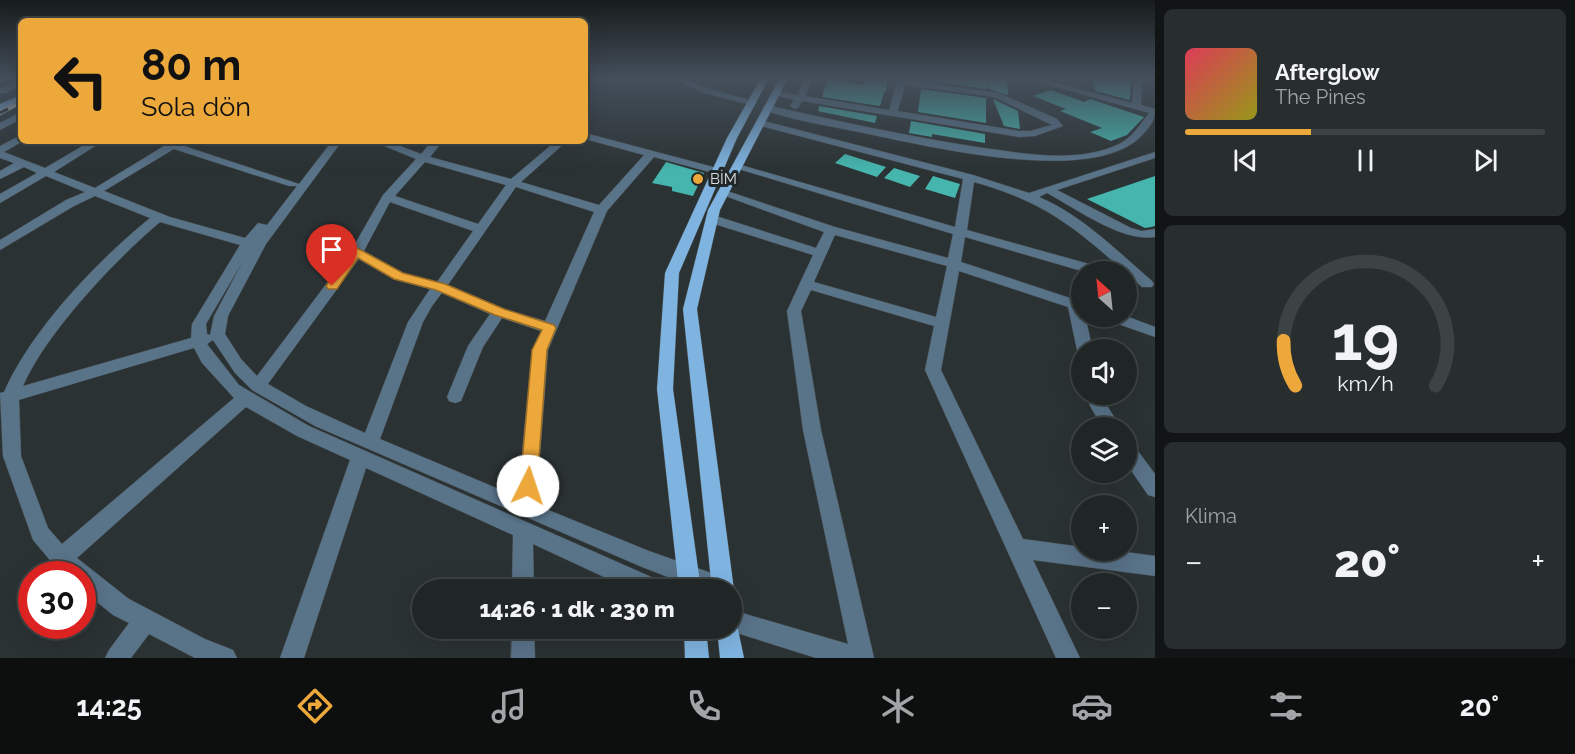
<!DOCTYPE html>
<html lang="tr">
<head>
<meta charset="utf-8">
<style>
  :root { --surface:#202626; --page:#282e2e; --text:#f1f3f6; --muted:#a2a5a7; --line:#3d4343; --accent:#eda83b }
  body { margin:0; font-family:Raleway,sans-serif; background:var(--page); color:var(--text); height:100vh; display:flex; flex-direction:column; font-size:22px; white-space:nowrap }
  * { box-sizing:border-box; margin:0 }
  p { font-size:20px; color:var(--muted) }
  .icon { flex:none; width:33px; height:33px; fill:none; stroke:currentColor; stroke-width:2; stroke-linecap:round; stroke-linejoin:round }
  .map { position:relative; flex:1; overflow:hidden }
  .panel { display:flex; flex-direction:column; gap:9px; padding:9px; background:#121515; width:420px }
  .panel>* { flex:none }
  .hud { position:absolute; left:18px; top:18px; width:570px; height:126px; border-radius:9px; box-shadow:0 6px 24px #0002,0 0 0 2px var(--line); background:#eda83b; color:#111; overflow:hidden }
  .needle { width:39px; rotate:333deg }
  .buttons { position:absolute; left:1071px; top:261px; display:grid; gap:12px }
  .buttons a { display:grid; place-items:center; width:66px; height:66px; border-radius:50%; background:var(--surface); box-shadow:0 6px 24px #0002,0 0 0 2px var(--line); font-size:30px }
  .speed { position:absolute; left:18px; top:561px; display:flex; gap:12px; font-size:30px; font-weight:700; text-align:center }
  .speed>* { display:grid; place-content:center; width:78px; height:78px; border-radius:50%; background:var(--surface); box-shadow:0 6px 24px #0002,0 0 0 2px var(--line); line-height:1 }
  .speed .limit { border:9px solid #d22; background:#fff; color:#111 }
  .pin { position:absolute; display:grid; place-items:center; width:51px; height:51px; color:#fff; margin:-62px -26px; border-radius:50% 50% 50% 0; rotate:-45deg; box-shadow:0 0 6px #0007 }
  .pin .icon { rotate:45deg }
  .me { position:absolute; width:66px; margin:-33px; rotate:4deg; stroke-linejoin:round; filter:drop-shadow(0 0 4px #0008) }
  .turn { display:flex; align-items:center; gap:21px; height:126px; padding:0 24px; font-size:27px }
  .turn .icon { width:78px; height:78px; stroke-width:2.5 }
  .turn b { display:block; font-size:42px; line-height:51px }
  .big { font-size:45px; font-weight:800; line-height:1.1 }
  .panel .tile { flex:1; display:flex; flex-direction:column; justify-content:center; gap:9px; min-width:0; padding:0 21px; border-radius:9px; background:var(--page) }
  .panel .dial { align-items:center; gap:0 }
  .dial svg { height:156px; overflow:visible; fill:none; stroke:var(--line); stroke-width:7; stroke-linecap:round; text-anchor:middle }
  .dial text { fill:var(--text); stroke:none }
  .song { display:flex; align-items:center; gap:18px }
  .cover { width:72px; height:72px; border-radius:9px; background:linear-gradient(135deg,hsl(350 70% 55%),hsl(60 70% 35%)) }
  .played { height:6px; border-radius:3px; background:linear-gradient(90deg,var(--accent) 35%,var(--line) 35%) }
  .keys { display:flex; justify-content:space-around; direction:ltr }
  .heat { display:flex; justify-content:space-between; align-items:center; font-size:33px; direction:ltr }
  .trip { position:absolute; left:412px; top:579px; width:330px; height:60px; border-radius:30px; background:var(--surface); box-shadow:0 6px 24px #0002,0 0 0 2px var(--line); font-weight:800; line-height:60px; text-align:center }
  .menu { display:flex; height:96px; justify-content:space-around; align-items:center; background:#0d0f0f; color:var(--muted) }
  .menu .icon { width:42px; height:42px }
  .menu .current { color:var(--accent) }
  .menu b { font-size:27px; color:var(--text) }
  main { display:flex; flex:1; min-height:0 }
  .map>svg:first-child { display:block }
  .building { fill:#45b5ad }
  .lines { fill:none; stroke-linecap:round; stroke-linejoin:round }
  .minor-casing { stroke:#474e4f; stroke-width:1 }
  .major-casing { stroke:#474e4f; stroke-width:1 }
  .minor { fill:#597389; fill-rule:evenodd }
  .major { fill:#7fb4e1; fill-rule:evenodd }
  .rail-casing { stroke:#bec2c3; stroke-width:4.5 }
  .rail { stroke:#222829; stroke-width:3; stroke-dasharray:9; stroke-linecap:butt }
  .route { fill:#eda83b; stroke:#9a6d26; stroke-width:1.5 }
  .poi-dot { fill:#eda83b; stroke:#222829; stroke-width:2 }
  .labels { text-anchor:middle; stroke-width:6; stroke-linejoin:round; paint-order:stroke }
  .far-poi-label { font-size:15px; fill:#dadedf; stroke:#222829; text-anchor:start }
</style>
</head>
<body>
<main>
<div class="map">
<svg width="1155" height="658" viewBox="0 0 1155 658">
  <rect width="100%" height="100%" fill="#2b3233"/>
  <g class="building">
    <path d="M865 78H888L886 92H884L880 106 822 97 828 79 864 85Z"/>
    <path d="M922 78 1007 80 1008 95 989 89 987 85V89L922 80Z"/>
    <path d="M1093 78 1131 81 1130 100 1095 91Z"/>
    <path d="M921 89 986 98V123L918 112Z"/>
    <path d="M1051 90 1084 102 1090 99 1144 117 1127 135 1111 141 1090 132 1102 128 1060 111 1066 109 1033 96Z"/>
    <path d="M993 99 1018 111 1020 129 1004 126Z"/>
    <path d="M819 106 877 116 875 123 818 111Z"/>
    <path d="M911 121 985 134V143L932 134V137L909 133Z"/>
    <path d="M845 154 886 167 877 177 835 163Z"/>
    <path d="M666 162 704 173 693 196 672 191V187L652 183Z"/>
    <path d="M894 168 920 176 910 187 884 178Z"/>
    <path d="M933 176 960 184 955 198 925 189Z"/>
    <path d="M1155 176V226L1151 227 1145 228 1087 199Z"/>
  </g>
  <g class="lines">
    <g class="minor-casing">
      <g id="minor">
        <path d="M672 78H683L710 89 757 102 752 105 704 93Z"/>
        <path d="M806 78H814L805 96 889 110 897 82 901 79 999 93 1057 119 1063 126 1035 136 1019 137 802 101 798 108 795 109 790 106 794 100 771 94 776 91 797 95ZM905 85 994 97 1052 125 1030 131H1019L898 111Z"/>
        <path d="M1024 78H1037L1132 103 1134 78H1142L1141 105 1155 109C1155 120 1151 125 1144 133 1098 189 923 145 859 132 840 128 774 117 762 108L767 105C837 121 906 136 977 147 1022 153 1074 164 1117 145 1131 139 1140 125 1149 113Z"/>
        <path d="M21 79V85L6 93H0V89Z"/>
        <path d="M21 112V119L0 130V123Z"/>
        <path d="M760 120 973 175 1029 193 1155 152V158L1057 190 1131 228 1142 231 1155 229V237C1121 242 1077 209 1047 193L1039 197C1083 216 1116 250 1152 281L1154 284 1152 287H1142C1084 236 1053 204 974 182L967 230 1107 269 1108 272H1085L965 237 961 262 1082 302V316H1085L1093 350H1082V354L1077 350 1068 307 959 271 941 370 1023 539 1082 547V550H1111L1155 556V576L1033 560 1080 658H1056L925 370 934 326 811 290 801 311 821 430 874 658H816L724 629 732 628V610L848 644 803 430 787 311 813 255 708 222 706 219 708 216H716L816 248 824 232 717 193 719 191H727L835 227 948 258 953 234 732 167 737 164 741 165 955 227 963 179 757 125V121ZM835 235 947 266 936 317 814 282Z"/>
        <path d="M585 133 721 169 723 171 717 174 654 157 607 211 548 350 536 505 649 551 731 580 734 587 732 591 701 590 642 567 315 426 252 390 235 373 213 340 207 344 239 385 309 426 665 583 668 590H632L533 544 534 590H512L513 535 366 468 304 658H280L350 460 297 436 246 407 77 558 129 599 205 639 233 650 237 658H195L149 634 131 658H105L109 650 129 623 113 615 82 590V574H65L54 565 33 540 3 456 0 393 4 392C32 329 97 261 150 218L95 196 74 206 0 250V240L66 200 85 192 46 176 0 203V194L37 173 24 167 0 179V171L14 163 0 158V146L21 135V141H23L4 152 45 168 91 141H103L54 172 95 188 164 146 154 141H185L181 145 299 184 332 141H342L266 244 228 316 225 334 241 359 257 376 351 251 383 195 416 159 372 141H387L421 154 432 141H443L430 157 511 179 556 141H567L521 182 599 205 644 155 585 139ZM174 149 289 186H297L267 225 258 223 245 238 170 217 104 191ZM425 162 506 185 478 224 395 196ZM516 187 594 212 545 321 504 309 448 285ZM390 202 473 231 437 282 403 273 364 251ZM160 222 240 245 192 324 191 338 23 386C46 333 115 260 160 222ZM359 259 393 279 430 289 408 322 365 433 306 406 268 384ZM243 261 214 316 210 335 207 334 206 324ZM442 293 490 314 468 346 447 397 449 401 455 403 461 401 483 347 502 318 541 331 532 350 518 497 380 439 423 322 432 306ZM194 348 202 363 234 398 62 544 48 528 21 456 19 400Z"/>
        <path d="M1102 316H1126L1155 327V337L1104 319Z"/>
        <path d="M1087 394H1103L1106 404 1121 428H1103L1090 406Z"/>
        <path d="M1126 441 1132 443 1155 474V497L1148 495 1126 463Z"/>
        <path d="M512 628H534L535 658H511Z"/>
      </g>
    </g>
    <g class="major-casing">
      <g id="major">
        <path d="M761 78H769L737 138 679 273 673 389 701 590H679L657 389 665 273 727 138Z"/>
        <path d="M780 78H788L720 210 697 309 734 590 732 594V590H712L683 309 708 210Z"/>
        <path d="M21 95V102L0 111V104Z"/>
        <path d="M732 618 736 620 744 658H720L717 628H732Z"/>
        <path d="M684 628H706L709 658H685Z"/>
      </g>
    </g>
    <use href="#minor" class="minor"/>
    <use href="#major" class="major"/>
    <g class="rail-casing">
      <path id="rail" d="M0 113 21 102"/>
    </g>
    <use href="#rail" class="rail"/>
  </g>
  <linearGradient id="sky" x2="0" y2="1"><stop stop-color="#181c1c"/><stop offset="0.46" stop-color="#444f5b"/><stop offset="1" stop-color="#444f5b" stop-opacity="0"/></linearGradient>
  <rect width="1155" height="170" fill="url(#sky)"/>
  <path class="route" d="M357 248 403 273 445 284 504 309 554 325 556 328 547 350 537 486 534 491 528 493 522 491 520 486 532 350 542 330 495 315 436 290 394 279 358 258 337 289H328L326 286 328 283 352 249Z"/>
  <circle class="poi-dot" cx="698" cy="179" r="6"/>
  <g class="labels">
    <g class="far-poi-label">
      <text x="710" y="184">BİM</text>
    </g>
  </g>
</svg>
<div class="buttons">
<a><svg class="needle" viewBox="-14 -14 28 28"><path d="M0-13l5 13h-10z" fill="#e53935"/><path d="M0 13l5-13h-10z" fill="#a2a5a7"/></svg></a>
<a><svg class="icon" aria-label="sound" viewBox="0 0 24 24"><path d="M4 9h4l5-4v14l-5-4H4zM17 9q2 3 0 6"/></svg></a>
<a><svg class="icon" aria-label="layers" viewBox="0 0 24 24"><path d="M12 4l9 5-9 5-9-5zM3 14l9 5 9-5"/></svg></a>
<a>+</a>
<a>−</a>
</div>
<div class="speed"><div class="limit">30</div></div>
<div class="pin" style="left:332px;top:286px;background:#d93025"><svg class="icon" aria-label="arrive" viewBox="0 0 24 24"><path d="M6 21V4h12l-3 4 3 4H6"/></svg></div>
<svg class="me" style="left:528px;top:486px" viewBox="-20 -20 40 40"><circle r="19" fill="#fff"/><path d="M0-13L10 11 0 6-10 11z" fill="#eda83b"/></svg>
<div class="trip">14:26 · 1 dk · 230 m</div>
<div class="hud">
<div class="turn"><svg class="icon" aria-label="left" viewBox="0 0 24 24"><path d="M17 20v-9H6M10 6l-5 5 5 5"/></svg><div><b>80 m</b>Sola dön</div></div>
</div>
</div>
<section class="panel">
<div class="tile">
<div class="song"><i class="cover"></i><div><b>Afterglow</b><p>The Pines</p></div></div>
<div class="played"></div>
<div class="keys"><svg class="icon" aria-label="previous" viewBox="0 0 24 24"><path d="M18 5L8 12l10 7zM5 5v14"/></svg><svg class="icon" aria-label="pause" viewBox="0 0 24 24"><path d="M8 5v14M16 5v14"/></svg><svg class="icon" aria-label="next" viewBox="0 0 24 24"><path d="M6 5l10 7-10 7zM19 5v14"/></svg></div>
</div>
<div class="tile dial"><svg viewBox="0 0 100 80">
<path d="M14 69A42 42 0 1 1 86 69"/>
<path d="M14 69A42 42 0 0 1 8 46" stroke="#eda83b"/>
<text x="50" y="56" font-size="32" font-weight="700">19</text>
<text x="50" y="72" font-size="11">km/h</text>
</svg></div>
<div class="tile"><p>Klima</p>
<div class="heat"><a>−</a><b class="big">20°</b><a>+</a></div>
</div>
</section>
</main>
<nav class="menu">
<b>14:25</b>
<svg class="icon current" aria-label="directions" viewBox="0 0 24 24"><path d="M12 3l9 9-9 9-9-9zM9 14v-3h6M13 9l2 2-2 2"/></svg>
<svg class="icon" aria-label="music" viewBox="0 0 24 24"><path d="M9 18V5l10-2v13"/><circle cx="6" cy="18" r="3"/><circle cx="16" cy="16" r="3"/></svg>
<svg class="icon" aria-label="phone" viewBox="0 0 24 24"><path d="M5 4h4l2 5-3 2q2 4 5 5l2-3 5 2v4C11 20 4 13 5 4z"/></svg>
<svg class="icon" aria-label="climate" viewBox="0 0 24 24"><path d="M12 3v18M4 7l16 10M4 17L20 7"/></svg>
<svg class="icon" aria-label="car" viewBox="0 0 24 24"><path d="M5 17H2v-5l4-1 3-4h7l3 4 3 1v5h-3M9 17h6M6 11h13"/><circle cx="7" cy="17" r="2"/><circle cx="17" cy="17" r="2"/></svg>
<svg class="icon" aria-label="filters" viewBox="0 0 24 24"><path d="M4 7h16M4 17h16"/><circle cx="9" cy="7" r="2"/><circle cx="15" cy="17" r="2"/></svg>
<b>20°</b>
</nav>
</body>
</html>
